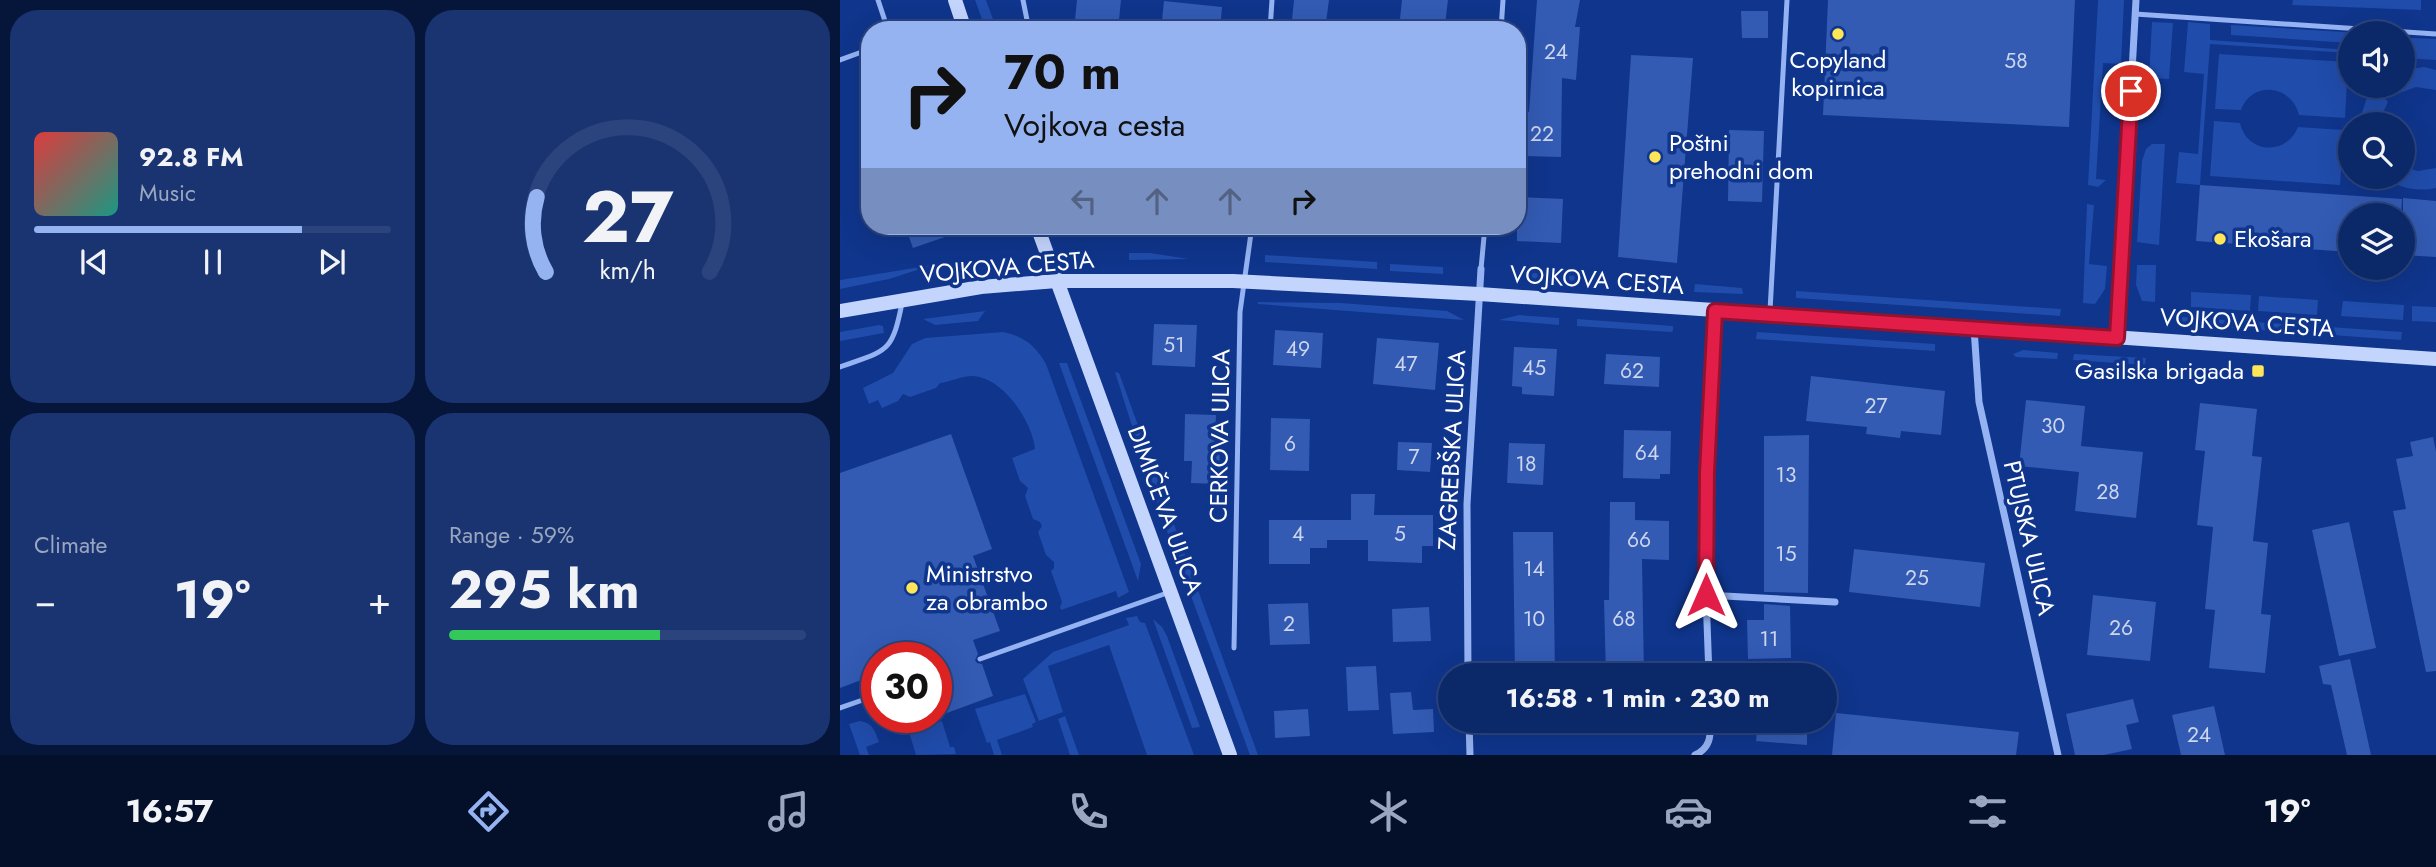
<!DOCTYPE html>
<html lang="en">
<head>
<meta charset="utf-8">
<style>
  :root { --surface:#0b2869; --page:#193471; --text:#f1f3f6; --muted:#9aa6c0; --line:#2b447d; --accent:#95b2f1 }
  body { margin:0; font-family:Jost,sans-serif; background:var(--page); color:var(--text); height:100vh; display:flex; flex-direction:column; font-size:26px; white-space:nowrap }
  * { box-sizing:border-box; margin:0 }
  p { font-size:23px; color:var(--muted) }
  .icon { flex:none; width:38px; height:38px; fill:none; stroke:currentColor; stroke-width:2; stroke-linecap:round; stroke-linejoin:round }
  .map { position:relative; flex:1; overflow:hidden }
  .sheet { display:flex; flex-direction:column; gap:10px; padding:10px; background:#06163a; width:840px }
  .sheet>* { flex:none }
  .banner { position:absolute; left:21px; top:21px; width:665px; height:214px; border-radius:28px; box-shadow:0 7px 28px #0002,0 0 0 2px var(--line); background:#95b2f1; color:#111; overflow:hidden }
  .tools { position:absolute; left:1498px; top:21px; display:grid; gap:14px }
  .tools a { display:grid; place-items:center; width:77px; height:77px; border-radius:50%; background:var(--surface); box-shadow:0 7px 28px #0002,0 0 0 2px var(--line); font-size:35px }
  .speed { position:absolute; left:21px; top:642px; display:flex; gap:14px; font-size:35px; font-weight:700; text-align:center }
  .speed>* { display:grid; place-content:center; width:91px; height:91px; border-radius:50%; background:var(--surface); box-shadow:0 7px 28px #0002,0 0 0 2px var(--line); line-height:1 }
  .speed .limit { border:10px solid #d22; background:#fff; color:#111 }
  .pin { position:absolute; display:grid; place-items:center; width:60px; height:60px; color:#fff; margin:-30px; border:4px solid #fff; border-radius:50%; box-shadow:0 2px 7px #0007 }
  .me { position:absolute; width:77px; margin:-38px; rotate:0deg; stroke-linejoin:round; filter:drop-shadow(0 0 5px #0008) }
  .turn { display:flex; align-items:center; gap:24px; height:147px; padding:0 28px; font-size:32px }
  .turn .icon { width:91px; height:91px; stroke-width:2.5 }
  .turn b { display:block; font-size:49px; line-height:60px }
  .lanes { display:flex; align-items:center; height:66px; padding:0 28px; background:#0003; justify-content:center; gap:35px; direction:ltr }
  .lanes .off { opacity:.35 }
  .big { font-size:52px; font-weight:700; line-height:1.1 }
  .sheet .widget { flex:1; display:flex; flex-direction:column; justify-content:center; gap:10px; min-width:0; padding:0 24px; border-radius:28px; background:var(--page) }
  .sheet .dial { align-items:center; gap:0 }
  .dial svg { height:182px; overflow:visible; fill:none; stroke:var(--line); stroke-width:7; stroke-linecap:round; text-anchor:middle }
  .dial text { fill:var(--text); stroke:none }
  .song { display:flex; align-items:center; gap:21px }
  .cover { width:84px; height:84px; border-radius:10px; background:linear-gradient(135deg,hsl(0 70% 55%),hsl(170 70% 35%)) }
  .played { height:7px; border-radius:4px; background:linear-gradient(90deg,var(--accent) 75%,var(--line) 75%) }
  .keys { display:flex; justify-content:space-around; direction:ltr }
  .heat { display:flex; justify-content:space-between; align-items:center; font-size:38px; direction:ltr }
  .charge { height:10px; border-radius:5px; background:linear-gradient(90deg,#34c759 59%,var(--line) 0) }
  .sheet .tiles { flex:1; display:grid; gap:10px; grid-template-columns:repeat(2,1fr) }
  .trip { position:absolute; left:598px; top:663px; width:399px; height:70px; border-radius:35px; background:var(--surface); box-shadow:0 7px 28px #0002,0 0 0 2px var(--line); font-weight:700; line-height:70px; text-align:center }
  .menu { display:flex; height:112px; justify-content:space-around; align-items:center; background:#04102a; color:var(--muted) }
  .menu .icon { width:49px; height:49px }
  .menu .current { color:var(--accent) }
  .menu b { font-size:32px; color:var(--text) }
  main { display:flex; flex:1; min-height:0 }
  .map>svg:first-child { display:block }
  .green { fill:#204cab }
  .building { fill:#335bb4 }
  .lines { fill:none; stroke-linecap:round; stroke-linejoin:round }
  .lane { stroke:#95b3f3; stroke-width:5 }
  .street { stroke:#95b3f3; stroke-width:7 }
  .secondary { stroke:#c4d5fd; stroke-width:14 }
  .route-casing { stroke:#92132f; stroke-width:18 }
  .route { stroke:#e11d48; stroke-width:12 }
  .poi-dot { fill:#ffe557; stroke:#0f358c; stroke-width:2.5 }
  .labels { text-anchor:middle; stroke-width:7; stroke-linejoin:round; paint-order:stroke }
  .number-label { font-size:21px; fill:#ccd6ec }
  .poi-label { font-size:24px; fill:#fff; stroke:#0f358c; text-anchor:start }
  .street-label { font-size:24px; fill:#fff; stroke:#0f358c }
</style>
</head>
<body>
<main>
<section class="sheet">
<div class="tiles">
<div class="widget">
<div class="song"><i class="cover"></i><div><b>92.8 FM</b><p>Music</p></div></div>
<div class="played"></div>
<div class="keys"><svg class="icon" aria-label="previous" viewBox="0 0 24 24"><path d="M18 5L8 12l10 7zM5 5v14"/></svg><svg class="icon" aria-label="pause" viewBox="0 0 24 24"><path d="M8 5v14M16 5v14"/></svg><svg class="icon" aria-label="next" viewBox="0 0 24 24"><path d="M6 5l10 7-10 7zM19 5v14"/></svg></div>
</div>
<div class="widget dial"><svg viewBox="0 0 100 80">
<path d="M14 69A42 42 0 1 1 86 69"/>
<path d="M14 69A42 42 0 0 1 10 36" stroke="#95b2f1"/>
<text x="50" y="56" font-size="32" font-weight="700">27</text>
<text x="50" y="72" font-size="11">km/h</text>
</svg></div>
<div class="widget"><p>Climate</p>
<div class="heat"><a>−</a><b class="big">19°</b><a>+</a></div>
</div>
<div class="widget"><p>Range · 59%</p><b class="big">295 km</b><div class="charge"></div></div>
</div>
</section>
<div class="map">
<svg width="1596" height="755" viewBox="0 0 1596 755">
  <rect width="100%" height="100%" fill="#0f358c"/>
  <g class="green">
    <path d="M135 0H146L157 30H146Z"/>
    <path d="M1258 0H1284L1281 64 1263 63 1256 179 1266 180 1258 187 1248 185Z"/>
    <path d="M1453 0H1581V10L1452 5Z"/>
    <path d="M1312 22 1333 23 1329 79 1309 78Z"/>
    <path d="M1348 22 1370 24V40L1510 50V53L1370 44 1360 185 1336 183 1339 152 1358 154 1364 74 1344 72Z"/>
    <path d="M1391 25 1520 33H1510V43L1391 35Z"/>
    <path d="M1571 38 1596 39V60L1563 58V53H1571Z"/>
    <path d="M1379 54 1508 62 1505 118 1459 115C1452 85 1412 80 1401 110L1375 109Z"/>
    <path d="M1584 67 1596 70V90L1576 87 1557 94 1549 86H1563V70Z"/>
    <path d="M1536 87 1548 102 1539 121 1520 119 1526 100Z"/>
    <path d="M1374 121 1400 123C1407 154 1447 156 1458 127L1504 130 1500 185 1370 176Z"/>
    <path d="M1312 144H1325L1319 245 1297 242 1302 161 1306 149Z"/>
    <path d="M1563 167 1578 171 1596 168V188C1576 192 1559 188 1542 177H1563Z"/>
    <path d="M1247 204 1254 205 1249 264 1267 266 1265 289 1255 304 1243 303Z"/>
    <path d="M289 253H310L349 259 289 260Z"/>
    <path d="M425 255 537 262V269L425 262Z"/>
    <path d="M550 264 603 267V274L550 271Z"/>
    <path d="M93 265 49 279 0 289V280Z"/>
    <path d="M1297 265H1316L1315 302 1302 301 1296 285Z"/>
    <path d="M675 272 738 276V283L675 279Z"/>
    <path d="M791 280 833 283V289L791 287Z"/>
    <path d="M855 284 902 288 903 294 854 292Z"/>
    <path d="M956 291 1221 309 1220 316 956 298Z"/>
    <path d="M1351 292 1411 295 1410 311 1351 307Z"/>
    <path d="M1419 296 1478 300 1477 315 1418 311Z"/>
    <path d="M1503 301 1564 305 1563 320 1501 316Z"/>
    <path d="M418 302 501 303 607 311 624 320 418 304Z"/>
    <path d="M1572 306 1596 307V322L1572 321Z"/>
    <path d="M145 311 138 321 95 325 83 319Z"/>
    <path d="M679 315 719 318V325L659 320Z"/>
    <path d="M1327 316 1562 332 1561 340 1351 325 1327 321Z"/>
    <path d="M737 319 833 326V331L831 332 737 326Z"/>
    <path d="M39 325 43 326 44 333 0 341V332Z"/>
    <path d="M163 332C184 336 196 346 206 364L289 592 278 598 276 591 221 610 220 607 222 602 211 571 214 568V562L206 555 198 532 202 526 200 522 193 519 185 496 188 488 180 481 172 458 195 449C192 421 163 377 132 376 121 376 110 382 100 383L96 388 70 397 63 394 58 401 42 408 38 400 29 404 23 388 53 373 72 344 85 338Z"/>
    <path d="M917 332 1095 344V351L916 339Z"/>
    <path d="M1183 350 1218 353 1217 359 1176 357 1173 354Z"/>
    <path d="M1234 354 1306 358 1305 365 1233 360Z"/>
    <path d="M219 363H227L301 564 298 581Z"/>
    <path d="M275 372 279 373 418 755H410L315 499Z"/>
    <path d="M297 616 300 622 305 623 354 755H307L269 645 208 666 223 712 199 721 183 679 213 652 289 625 286 618Z"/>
    <path d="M313 619 322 627 327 636 360 727 352 728Z"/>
    <path d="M185 694 196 722 192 724 193 727 157 740 162 755H154L150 742 147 743 135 709Z"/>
    <path d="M225 716 239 755H230L218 719Z"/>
    <path d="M20 721C33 723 35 731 39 742L26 747 29 755H20L9 724Z"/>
    <path d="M102 721 110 747H114L116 754 76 755 69 732Z"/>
  </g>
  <g class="building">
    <path d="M237 0H281L278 30H234Z"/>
    <path d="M454 0H489L485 30H451Z"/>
    <path d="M562 0H608L605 24 560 19Z"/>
    <path d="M697 0H740L735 27H740L736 80 722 78 721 157 682 156 683 112H689Z"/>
    <path d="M988 0H1235L1229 127 983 115Z"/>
    <path d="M324 1 382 7 380 30H321Z"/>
    <path d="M901 11H928V38H902Z"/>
    <path d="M791 55 853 58 837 263 778 257Z"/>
    <path d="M889 130 924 131 922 202 888 201Z"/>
    <path d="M1360 185 1562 199 1561 215H1510V252L1356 241Z"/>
    <path d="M677 197 723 199 721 243 677 241Z"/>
    <path d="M1563 198 1596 201V257L1563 255Z"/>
    <path d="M65 226H128V229L73 248Z"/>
    <path d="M314 324 357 325 355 367 312 365Z"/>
    <path d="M435 330 483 333 481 368 433 365Z"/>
    <path d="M537 338 599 343 595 390 533 384Z"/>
    <path d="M674 347 717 349 714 396 682 394V387L672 386Z"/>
    <path d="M766 354 820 357 819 387 764 384Z"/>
    <path d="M971 376 1105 391 1101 435 1061 431 1060 438 1026 434 1027 427 966 421Z"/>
    <path d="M1186 400 1245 406 1241 446 1303 452 1296 518 1235 511 1239 472 1179 466Z"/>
    <path d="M1360 403 1417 409 1412 456 1422 457 1413 541 1428 543 1421 614 1431 615 1425 673 1369 668 1375 610 1365 609 1373 527 1357 525 1365 451 1355 450Z"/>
    <path d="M345 414 376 415 375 436H380L379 484 351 483 352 461H344Z"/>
    <path d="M431 418 470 419 469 471 430 470Z"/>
    <path d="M784 430 831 431 830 474H820V479L783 478Z"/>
    <path d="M111 434 152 549 133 556 160 631 133 640 138 654 135 660 137 663 142 664 153 696 96 717V658H37V674L0 688V473Z"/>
    <path d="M969 435 968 593 924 592V436Z"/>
    <path d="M1593 437 1596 452V671L1586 672 1553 511 1566 509 1556 459 1573 456 1570 442Z"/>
    <path d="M558 442 592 443 590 472 557 470Z"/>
    <path d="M669 443 705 444 703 485 667 483Z"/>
    <path d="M511 494H535L534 515H593V546H582V563L528 561V540H487V548H470V564H429V520H511Z"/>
    <path d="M770 502H795V520L829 521V560L802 559 804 676H766L764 600H769Z"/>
    <path d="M1509 522 1536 648 1499 656 1472 530Z"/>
    <path d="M673 532H713L715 676H675Z"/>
    <path d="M1014 549 1145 563 1140 607 1009 592Z"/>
    <path d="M1253 595 1316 602 1310 661 1247 655Z"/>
    <path d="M468 603 470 644 430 645 428 604Z"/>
    <path d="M924 604 950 606 951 658 908 659 907 620H924Z"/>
    <path d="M589 607 591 641 553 642 552 609Z"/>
    <path d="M1510 659 1531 755H1507L1491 685 1483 684 1479 666Z"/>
    <path d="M536 666 539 710 508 711 506 667Z"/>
    <path d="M571 692 573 710 593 709 594 732 553 734 550 693Z"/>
    <path d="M1293 699 1299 722 1286 725 1292 749 1264 755H1235L1226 714Z"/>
    <path d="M1374 706 1385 755H1341L1332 715Z"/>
    <path d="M468 709 470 736 435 738 434 711Z"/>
    <path d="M996 713 1179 732 1176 755H992Z"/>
    <path d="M918 721H967V745L916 741Z"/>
  </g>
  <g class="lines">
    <g class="lane">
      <path d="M38 0 48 30"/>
      <path d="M183 0 189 30"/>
      <path d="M1295 14 1596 34"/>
      <path d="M430 30 432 0"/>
      <path d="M661 30 663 0"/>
      <path d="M0 60 30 49"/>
      <path d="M641 269 645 226"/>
      <path d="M930 311 947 0"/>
      <path d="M0 367C47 350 52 354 62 303"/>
      <path d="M394 648 400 312 412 226"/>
      <path d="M140 659 327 593"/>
      <path d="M0 708 37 695"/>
    </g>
    <g class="street">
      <path d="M1134 328 1139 402 1218 755"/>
      <path d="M1277 337 1296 0"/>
      <path d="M866 595 995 602"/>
      <path d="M628 676 627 504 641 269"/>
      <path d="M869 676 866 595 867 473 875 311"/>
      <path d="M629 721 630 755"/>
      <path d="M855 755C870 748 871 737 870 721"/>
    </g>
    <g class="secondary">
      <path d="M115 0 125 30"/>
      <path d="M197 226 390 755"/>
      <path d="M0 311 141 287 217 281H393L639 294 1596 359"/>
    </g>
  </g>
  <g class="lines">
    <g class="route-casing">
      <path id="route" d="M866 595 867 473 875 311 1277 338 1291 91"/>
    </g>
    <use href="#route" class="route"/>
  </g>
  <g class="poi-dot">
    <circle cx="998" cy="34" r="7"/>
    <circle cx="815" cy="157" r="7"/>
    <circle cx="1380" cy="239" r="7"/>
    <rect x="1411" y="364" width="14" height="14" rx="3.5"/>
    <circle cx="72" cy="588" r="7"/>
  </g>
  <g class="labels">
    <g class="number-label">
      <text x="716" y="59">24</text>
      <text x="1176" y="68">58</text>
      <text x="702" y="141">22</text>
      <text x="334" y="352">51</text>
      <text x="458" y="356">49</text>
      <text x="566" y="371">47</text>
      <text x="694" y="375">45</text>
      <text x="792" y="378">62</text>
      <text x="1036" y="413">27</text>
      <text x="1213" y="433">30</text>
      <text x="450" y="451">6</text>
      <text x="807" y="460">64</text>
      <text x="574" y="464">7</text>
      <text x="686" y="471">18</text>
      <text x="946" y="482">13</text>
      <text x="1268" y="499">28</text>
      <text x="458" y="541">4</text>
      <text x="560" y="541">5</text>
      <text x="799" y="547">66</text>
      <text x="946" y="561">15</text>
      <text x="694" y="576">14</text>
      <text x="1077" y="585">25</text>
      <text x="694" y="626">10</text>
      <text x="784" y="626">68</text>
      <text x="449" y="631">2</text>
      <text x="1281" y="635">26</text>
      <text x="929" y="646">11</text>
      <text x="1359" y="742">24</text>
    </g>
    <g class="poi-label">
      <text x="998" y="68" text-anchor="middle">Copyland<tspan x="998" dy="28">kopirnica</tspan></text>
      <text x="829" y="151">Poštni<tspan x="829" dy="28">prehodni dom</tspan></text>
      <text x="1394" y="247">Ekošara</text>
      <text x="1404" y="379" text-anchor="end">Gasilska brigada</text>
      <text x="86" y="582">Ministrstvo<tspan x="86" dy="28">za obrambo</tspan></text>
    </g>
    <g class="street-label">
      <text transform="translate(167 267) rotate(-5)" y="8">VOJKOVA CESTA</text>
      <text transform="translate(757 280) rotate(4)" y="8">VOJKOVA CESTA</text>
      <text transform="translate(1407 323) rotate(4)" y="8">VOJKOVA CESTA</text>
      <text transform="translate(380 436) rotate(-89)" y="8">CERKOVA ULICA</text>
      <text transform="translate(612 450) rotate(-87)" y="8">ZAGREBŠKA ULICA</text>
      <text transform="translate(325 510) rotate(70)" y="8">DIMIČEVA ULICA</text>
      <text transform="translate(1189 538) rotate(77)" y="8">PTUJSKA ULICA</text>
    </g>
  </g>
</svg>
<div class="tools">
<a><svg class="icon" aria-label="sound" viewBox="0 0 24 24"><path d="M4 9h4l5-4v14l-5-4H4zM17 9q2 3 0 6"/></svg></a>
<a><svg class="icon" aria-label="search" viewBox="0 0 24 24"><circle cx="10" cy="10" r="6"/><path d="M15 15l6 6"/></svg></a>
<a><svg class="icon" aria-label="layers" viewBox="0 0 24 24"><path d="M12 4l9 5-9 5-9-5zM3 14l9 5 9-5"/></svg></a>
</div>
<div class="speed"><div class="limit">30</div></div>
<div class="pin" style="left:1291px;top:91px;background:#d93025"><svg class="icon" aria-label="arrive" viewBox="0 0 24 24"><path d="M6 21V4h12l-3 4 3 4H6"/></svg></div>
<svg class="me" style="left:866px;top:595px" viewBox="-20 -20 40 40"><path d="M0-17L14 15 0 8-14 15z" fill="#e11d48" stroke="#fff" stroke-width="4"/></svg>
<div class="trip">16:58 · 1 min · 230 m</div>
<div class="banner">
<div class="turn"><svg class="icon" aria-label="right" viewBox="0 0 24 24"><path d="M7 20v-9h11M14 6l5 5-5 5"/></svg><div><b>70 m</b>Vojkova cesta</div></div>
<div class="lanes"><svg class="icon off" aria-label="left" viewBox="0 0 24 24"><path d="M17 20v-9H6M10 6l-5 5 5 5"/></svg><svg class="icon off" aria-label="ahead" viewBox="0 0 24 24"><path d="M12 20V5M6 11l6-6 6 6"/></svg><svg class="icon off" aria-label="ahead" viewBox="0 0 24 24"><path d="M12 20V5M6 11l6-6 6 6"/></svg><svg class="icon" aria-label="right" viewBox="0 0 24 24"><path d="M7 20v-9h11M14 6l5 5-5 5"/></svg></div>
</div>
</div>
</main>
<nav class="menu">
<b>16:57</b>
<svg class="icon current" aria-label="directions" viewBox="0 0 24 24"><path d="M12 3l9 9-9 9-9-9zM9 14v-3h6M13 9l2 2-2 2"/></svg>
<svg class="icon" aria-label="music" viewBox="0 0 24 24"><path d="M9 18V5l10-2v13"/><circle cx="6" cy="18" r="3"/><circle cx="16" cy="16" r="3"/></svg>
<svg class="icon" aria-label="phone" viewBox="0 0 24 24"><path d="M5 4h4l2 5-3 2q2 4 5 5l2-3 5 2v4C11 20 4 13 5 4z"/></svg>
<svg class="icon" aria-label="climate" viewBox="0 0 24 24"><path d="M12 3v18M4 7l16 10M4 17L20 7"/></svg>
<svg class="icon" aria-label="car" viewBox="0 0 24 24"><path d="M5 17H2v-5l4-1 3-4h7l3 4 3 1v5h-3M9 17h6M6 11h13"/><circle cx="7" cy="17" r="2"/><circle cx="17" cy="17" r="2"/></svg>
<svg class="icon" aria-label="filters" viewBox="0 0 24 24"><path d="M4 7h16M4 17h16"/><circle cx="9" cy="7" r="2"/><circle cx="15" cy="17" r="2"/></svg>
<b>19°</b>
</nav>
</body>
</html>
